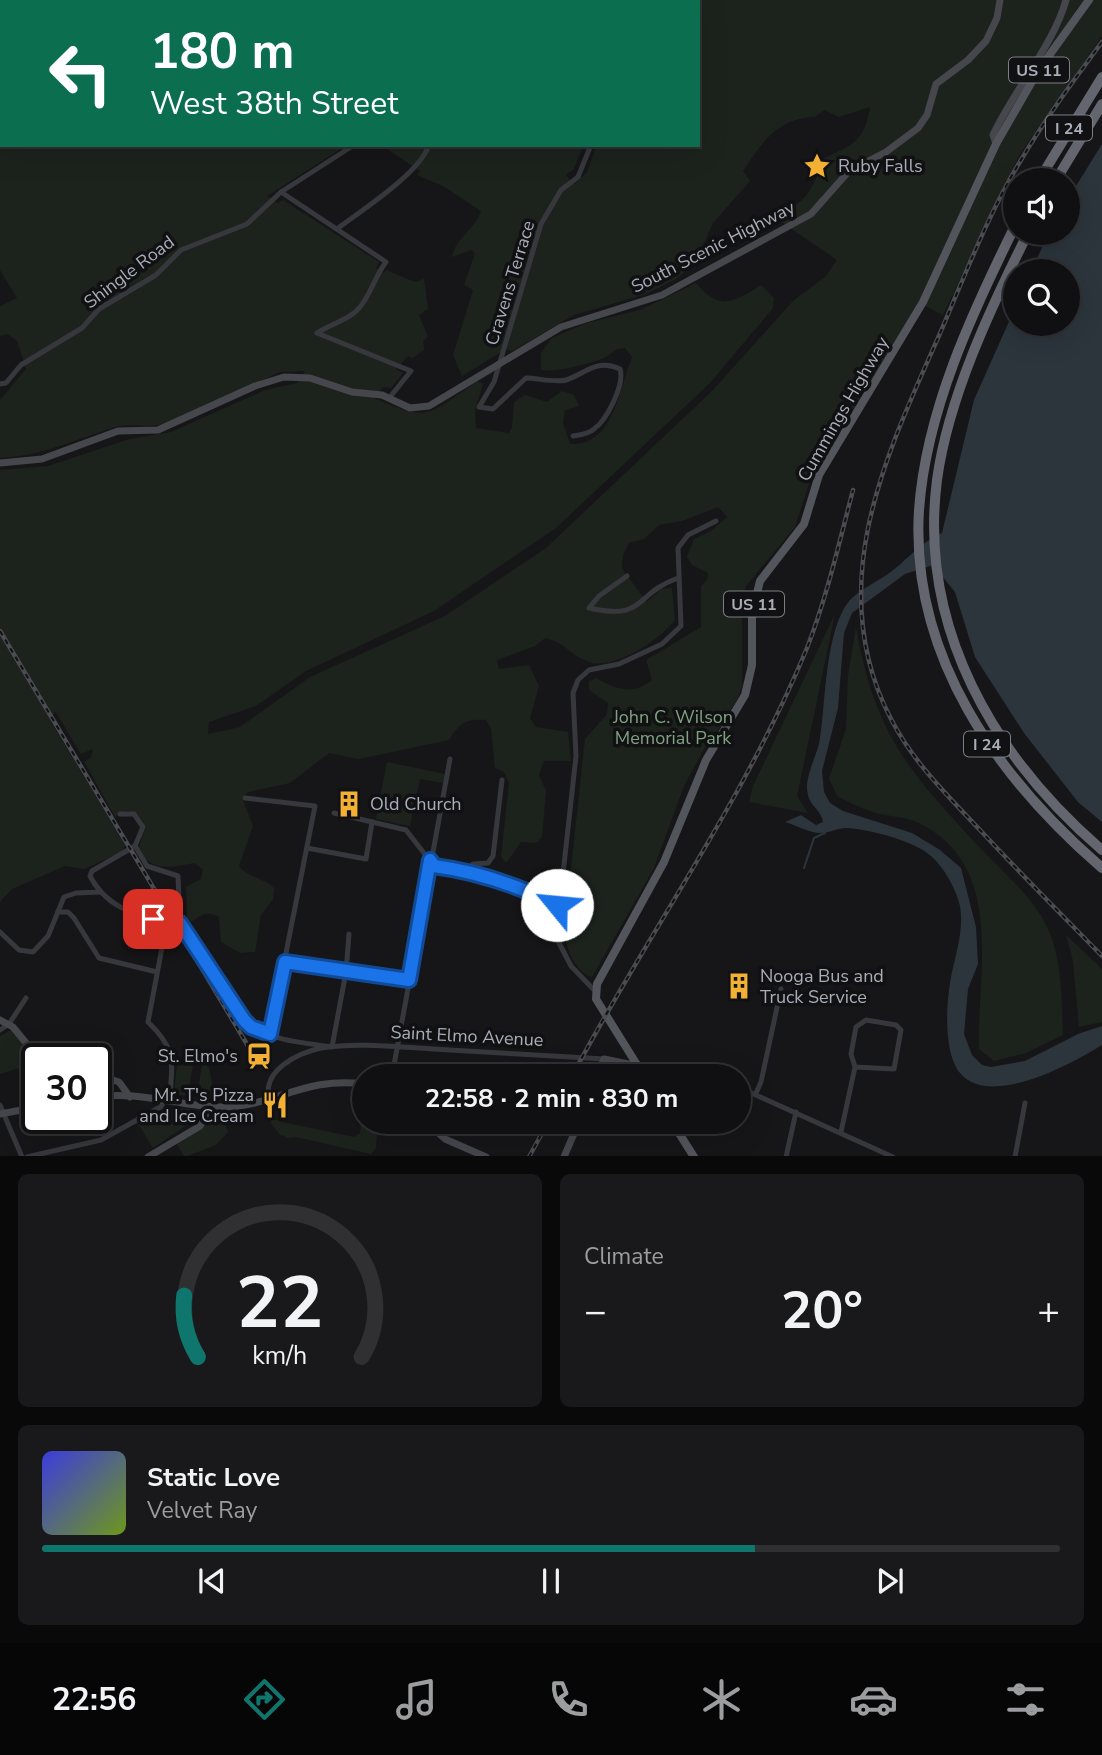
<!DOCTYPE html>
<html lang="en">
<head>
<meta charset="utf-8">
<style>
  :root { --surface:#101012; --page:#19191b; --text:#f1f3f6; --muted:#9c9d9f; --line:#303032; --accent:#0f766e }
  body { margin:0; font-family:"Nunito Sans",sans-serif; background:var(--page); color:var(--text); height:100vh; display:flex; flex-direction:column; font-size:26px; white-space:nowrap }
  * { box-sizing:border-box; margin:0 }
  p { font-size:23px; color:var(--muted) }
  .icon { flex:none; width:38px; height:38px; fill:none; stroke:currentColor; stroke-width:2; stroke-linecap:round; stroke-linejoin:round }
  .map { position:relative; height:1156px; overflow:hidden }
  .sheet { display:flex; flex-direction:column; gap:18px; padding:18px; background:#09090a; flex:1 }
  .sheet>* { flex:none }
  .guide { position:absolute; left:0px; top:0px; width:700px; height:147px; box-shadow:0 7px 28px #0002,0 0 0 2px var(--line); background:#0b6e4f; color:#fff; overflow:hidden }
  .buttons { position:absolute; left:1003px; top:168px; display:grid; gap:14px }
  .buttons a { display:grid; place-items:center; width:77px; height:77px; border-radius:50%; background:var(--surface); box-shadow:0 7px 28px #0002,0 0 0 2px var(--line); font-size:35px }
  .speed { position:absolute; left:21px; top:1043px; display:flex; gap:14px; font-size:35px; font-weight:700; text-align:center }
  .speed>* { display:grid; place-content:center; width:91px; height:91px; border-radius:50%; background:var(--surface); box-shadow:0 7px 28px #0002,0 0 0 2px var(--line); line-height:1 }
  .speed .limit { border:4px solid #111; border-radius:10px; background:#fff; color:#111 }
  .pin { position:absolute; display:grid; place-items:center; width:60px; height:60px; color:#fff; margin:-30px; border-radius:14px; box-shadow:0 4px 10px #0006 }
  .me { position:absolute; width:77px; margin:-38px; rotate:298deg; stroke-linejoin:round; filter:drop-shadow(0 0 5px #0008) }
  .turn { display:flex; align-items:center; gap:24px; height:147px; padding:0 35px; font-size:32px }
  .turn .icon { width:91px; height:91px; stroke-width:2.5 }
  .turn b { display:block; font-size:49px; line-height:60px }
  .big { font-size:52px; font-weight:700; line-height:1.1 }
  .sheet .widget { flex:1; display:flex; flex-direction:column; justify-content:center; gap:10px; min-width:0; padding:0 24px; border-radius:10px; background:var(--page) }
  .sheet .dial { align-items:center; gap:0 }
  .dial svg { height:182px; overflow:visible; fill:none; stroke:var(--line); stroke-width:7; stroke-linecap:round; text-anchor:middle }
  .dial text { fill:var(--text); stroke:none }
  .song { display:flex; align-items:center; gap:21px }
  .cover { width:84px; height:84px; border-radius:10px; background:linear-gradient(135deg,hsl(240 70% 55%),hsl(80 70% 35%)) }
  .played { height:7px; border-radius:4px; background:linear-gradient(90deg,var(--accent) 70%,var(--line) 70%) }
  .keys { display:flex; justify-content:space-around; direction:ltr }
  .heat { display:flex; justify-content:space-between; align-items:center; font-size:38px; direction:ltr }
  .sheet .tiles { flex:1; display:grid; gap:18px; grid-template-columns:1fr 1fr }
  .widget:last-child { grid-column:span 2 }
  .trip { position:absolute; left:352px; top:1064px; width:399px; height:70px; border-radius:35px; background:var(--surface); box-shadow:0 7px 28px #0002,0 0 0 2px var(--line); font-weight:700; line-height:70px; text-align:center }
  .tab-bar { display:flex; height:112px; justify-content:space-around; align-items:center; background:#060607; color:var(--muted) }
  .tab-bar .icon { width:49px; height:49px }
  .tab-bar .on { color:var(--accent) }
  .tab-bar b { font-size:32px; color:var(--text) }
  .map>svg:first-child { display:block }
  .green { fill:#1c231d }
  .water { fill:#2c353c }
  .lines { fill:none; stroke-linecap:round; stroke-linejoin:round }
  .stream { stroke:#2c353c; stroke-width:2 }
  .street { stroke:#37383d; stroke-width:5 }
  .secondary { stroke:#45474d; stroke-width:7 }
  .primary { stroke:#53555c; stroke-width:8 }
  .highway { stroke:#63666e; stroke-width:10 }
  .rail-casing { stroke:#4a4c52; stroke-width:4.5 }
  .rail { stroke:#111113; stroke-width:2; stroke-dasharray:5; stroke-linecap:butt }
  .route-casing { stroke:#114b97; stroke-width:18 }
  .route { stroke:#1a73e8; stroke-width:12 }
  .labels { text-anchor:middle; stroke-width:7; stroke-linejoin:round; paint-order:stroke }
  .shield { fill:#111113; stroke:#7b7e86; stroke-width:2 }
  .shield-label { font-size:16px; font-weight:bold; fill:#a8adb8 }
  .poi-label { font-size:18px; fill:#a8adb8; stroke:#111113; text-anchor:start }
  .street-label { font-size:18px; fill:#a8adb8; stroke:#111113 }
  .park-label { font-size:18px; fill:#7fa381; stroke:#111113 }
</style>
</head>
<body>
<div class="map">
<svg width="1102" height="1157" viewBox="0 0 1102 1157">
  <rect width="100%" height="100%" fill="#161618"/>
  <g class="green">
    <path d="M28 0H522L28 2Z"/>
    <path d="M668 0H1102V36L1020 154 943 315 919 303 826 457 810 481 795 527 746 586 742 599V685L738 698 715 735 711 736 684 786 654 868 592 977C575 972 567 949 564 933L585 739 607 714 608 703 589 690V681L596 678C616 689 633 696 652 680L646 660 701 627V586L707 580 708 573 692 565 687 557 694 539 711 531 727 517 718 507 682 521 659 525 644 539 629 543 623 555 622 569 647 602 661 589 672 588 675 620C660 640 615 670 589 662 571 656 564 641 545 638L535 646 497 660 499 669 529 665 539 686 530 718 536 727 568 732 571 761H544L539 775 546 791 542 837 536 843 521 842 506 863 501 857 509 783 504 772 495 768 491 728 486 720C465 719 460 723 449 740L359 759 329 753 290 783 248 792 242 798 253 826 239 866C248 878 263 877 274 888L273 899 261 915 255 952 240 953 221 942 219 917C207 911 202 914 192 922L187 917 186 887 201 879 203 870 195 863C171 867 152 873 138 849L146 827C139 812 129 805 115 817L84 761 91 758 93 749 81 754 55 711 51 722 125 845 122 852 84 869 65 866 12 889 0 902V470L48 466 130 439 171 432 265 390 297 383 305 371 280 372 164 424C148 428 131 423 115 427 73 440 46 455 0 458V400L26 369 17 341 8 334 0 336V306L17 298 0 270V80L2 145H347L267 196 278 203 283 200 379 262 376 268 384 273 386 270 415 282 424 279 428 309 419 315 428 337 423 341 424 350 413 358 408 356 396 369 403 373 391 388 383 387 374 398C431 424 428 414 478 381L483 384 475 410 476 428 509 433 512 428 514 402 525 395 547 402 562 391 574 395 579 406 565 410 563 423 570 444C614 447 620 386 632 357L625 348C615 348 614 352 606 357 595 363 552 373 541 370V353L552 338 587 323 640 310 696 283C720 312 734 302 761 285L774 298 773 308 710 383 556 528 434 611 306 671 256 706 209 722 208 734 240 727 310 677 445 616 546 548 712 391 794 300 825 277 837 260 774 217C808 201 811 193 824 158 854 145 865 140 870 107L839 117 824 110 815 117C778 118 763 141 743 171L750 181 713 223 700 252 687 270 676 279 646 294 574 315 512 351 506 349 462 376 453 355 473 290 464 285 475 254 472 250 452 257C456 237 475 230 481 211L443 186 417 175 420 171 381 145H583L574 169 566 175 574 184 587 172 597 145H698V2Z"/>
    <path d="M835 614 797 796 808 813 749 802 753 786Z"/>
    <path d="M856 627C875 737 911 774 985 853 1005 874 1029 894 1044 921 1063 955 1061 997 1063 1035L1026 1053 994 1061 979 1049C977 971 1006 866 919 823 905 816 887 817 873 812 861 808 849 802 838 797L829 779 846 729 848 675Z"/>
    <path d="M387 762 445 774 443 783 420 779 410 826 376 819Z"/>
    <path d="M1066 935 1102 969V1022L1079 1027 1073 961Z"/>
    <path d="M11 1030 37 1059V1063L0 1074V1036Z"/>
    <path d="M206 1064 209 1068 215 1099 197 1097 202 1065Z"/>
    <path d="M177 1065 193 1066 187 1096 174 1094Z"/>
    <path d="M164 1108 194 1109 200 1116 153 1148 137 1122Z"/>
    <path d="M364 1108V1122H378L376 1148 371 1154 296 1137 287 1138 284 1135 281 1136 271 1123 272 1113 274 1119 282 1122 354 1137 360 1133Z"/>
    <path d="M220 1111 228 1132 216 1145 185 1157 177 1144 205 1126 211 1114Z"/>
  </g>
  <path class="water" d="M1102 144V822L1078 802 1024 733 975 657 955 592 933 565 905 574 852 613 844 633 838 708 822 771 824 792 830 803 843 811 912 833 940 850 961 868 976 927 978 964 968 989 964 1034 972 1055 982 1065 991 1067 1025 1061 1078 1034 1102 1026V1045C1073 1063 990 1109 960 1073 945 1055 946 1013 949 990 952 963 965 934 960 906 956 888 944 868 931 856 917 842 866 828 846 828 838 828 829 833 820 833 810 833 795 825 785 822L801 815 816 825 823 822C822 811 810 806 808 795 803 778 818 755 820 738 826 701 825 625 852 598 862 589 876 582 888 574 910 558 915 546 942 533L974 400 1015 308V324H1068V271H1031L1049 233H1068V199Z"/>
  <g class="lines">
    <path class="stream" d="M804 868 814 838 825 833"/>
    <g class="street">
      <path d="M21 2 22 0"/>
      <path d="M525 2 526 0"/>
      <path d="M614 2 615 0"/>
      <path d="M0 35 2 34"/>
      <path d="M281 192 386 262C375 276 371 294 360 307 350 320 330 324 317 333"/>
      <path d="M337 229C362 210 419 174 429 145"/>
      <path d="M317 333 411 371 390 397"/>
      <path d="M0 384 6 383 21 365 82 328 99 309 156 275 181 250 247 224 281 192 354 145"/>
      <path d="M573 436C580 435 589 434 594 429 607 420 625 384 620 369 597 358 585 374 566 380 556 383 537 378 526 378L493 409 479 407 494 382 541 224 561 190 578 177 591 145"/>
      <path d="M627 576 599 596 589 608C647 621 633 594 678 578"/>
      <path d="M245 798 315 806 270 1034"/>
      <path d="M334 813 406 830 434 866C479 872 517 885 557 905"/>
      <path d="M120 814H134L143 827 135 846 92 871 90 876C109 912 143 917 180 924 196 948 230 1013 252 1027 274 1041 307 1043 332 1047L346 972 349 934"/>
      <path d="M135 846 147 866 178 876 180 924"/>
      <path d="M307 848 366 859 372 822"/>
      <path d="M466 870 473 864 488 863 493 856 502 780"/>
      <path d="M58 912H68L74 918 99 958 157 972"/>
      <path d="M167 921 148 1022C179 1052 171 1062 170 1102"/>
      <path d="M0 932 19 950 33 952 48 936 64 897 76 893 101 892"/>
      <path d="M285 962 409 980"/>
      <path d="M596 992 571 966 556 937 576 756 573 693 578 680 589 670 619 664 662 644 681 626 678 548 688 535 716 521"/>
      <path d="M0 1030 9 1024 26 998"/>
      <path d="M638 1066 689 1076"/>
      <path d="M392 1076 450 759"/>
      <path d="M738 1087 893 1157"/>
      <path d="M756 1093 761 1082 781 989"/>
      <path d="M269 1097C263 1070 298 1053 321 1048 357 1042 398 1047 433 1049 490 1052 547 1056 604 1059"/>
      <path d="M0 1105 22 1157"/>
      <path d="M841 1132 855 1067 851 1054 856 1027 866 1020 896 1025 901 1030 894 1069 855 1067"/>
      <path d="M27 1157 101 1140 162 1106 163 1101"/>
      <path d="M786 1157 796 1112"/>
      <path d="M1015 1157 1025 1103"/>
    </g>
    <g class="secondary">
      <path d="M996 144 993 135C1013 92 1054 44 1066 0"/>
      <path d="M0 463 42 459 118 431 158 430 255 386 284 377 310 378 352 392 382 395 410 408 429 406 561 327 662 295 811 214 849 171 886 152 918 128 927 115 936 84 968 60 986 41 997 18 1000 0"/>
      <path d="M0 1020 13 1027 39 1059"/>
      <path d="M96 1075 119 1082 130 1097"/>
      <path d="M597 1076 604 1059 638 1066"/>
      <path d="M96 1097C139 1090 183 1108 226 1107 276 1105 307 1076 364 1084"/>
      <path d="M0 1114 37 1107"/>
      <path d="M426 1122 445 1139 486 1157"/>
      <path d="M148 1157 200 1126 205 1119 206 1105"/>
      <path d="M564 1157 579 1122"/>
    </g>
    <g class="primary">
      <path d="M644 1076 596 999 597 984 664 862 706 760 745 695 752 665V613L760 581 804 524 819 475 923 302 996 144 1038 71 1089 0"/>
      <path d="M672 1122 694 1157"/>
    </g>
    <g class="highway">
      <path d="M1039 180 1102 77"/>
      <path d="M1056 180 1102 104"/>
      <path d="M1015 226C972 313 926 411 919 510 910 656 997 777 1102 868"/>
      <path d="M1028 233C991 307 948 398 937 480 918 628 994 757 1102 850"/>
    </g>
    <g class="rail-casing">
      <g id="rail">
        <path d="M1102 42C1074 80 1045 119 1021 160 987 216 964 278 938 338 884 459 823 588 891 719 913 762 947 795 980 830 1020 873 1061 914 1102 956"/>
        <path d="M0 631 254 1056"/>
        <path d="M572 1076C648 933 745 799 807 648 827 597 839 543 853 490"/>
        <path d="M529 1157 548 1122"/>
      </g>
    </g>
    <use href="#rail" class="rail"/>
  </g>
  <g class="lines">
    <g class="route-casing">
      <path id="route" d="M153 919 180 923 244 1020 251 1027 270 1034 285 962 409 980 430 860 434 866C479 872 517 885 557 905"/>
    </g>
    <use href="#route" class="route"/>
  </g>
  <defs>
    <g id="sight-bare" transform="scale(2.1)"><path d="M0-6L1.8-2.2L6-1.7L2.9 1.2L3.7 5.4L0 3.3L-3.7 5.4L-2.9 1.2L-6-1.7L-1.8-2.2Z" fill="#f2b134" stroke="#111113" stroke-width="2.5" paint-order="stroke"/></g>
    <g id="building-bare" transform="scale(2.1)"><path d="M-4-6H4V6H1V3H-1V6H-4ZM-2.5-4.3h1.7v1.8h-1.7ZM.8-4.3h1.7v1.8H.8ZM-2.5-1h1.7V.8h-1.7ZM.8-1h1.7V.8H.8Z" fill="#f2b134" stroke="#111113" stroke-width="2.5" paint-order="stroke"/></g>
    <g id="station-bare" transform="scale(2.1)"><path d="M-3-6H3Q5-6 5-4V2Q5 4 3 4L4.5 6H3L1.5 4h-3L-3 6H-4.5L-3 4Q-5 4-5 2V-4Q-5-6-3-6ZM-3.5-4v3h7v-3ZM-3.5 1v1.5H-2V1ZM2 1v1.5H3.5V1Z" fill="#f2b134" stroke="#111113" stroke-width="2.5" paint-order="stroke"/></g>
    <g id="restaurant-bare" transform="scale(2.1)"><path d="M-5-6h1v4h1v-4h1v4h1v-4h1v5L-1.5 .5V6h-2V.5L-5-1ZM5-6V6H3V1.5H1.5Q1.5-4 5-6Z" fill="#f2b134" stroke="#111113" stroke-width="2.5" paint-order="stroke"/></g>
  </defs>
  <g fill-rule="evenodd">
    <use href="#sight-bare" x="817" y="166"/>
    <use href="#building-bare" x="349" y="804"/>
    <use href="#building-bare" x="739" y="986"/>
    <use href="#station-bare" x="259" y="1056"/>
    <use href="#restaurant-bare" x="275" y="1105"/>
  </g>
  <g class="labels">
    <g class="shield">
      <rect x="1009" y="57.5" width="60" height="25" rx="5"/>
      <rect x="1046" y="115.5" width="46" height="25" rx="5"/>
      <rect x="724" y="591.5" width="60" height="25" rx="5"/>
      <rect x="964" y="731.5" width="46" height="25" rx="5"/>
    </g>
    <g class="shield-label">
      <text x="1039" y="76">US 11</text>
      <text x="1069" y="134">I 24</text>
      <text x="754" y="610">US 11</text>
      <text x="987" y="750">I 24</text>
    </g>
    <g class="poi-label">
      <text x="838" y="172">Ruby Falls</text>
      <text x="370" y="810">Old Church</text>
      <text x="760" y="982">Nooga Bus and<tspan x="760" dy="21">Truck Service</tspan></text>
      <text x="238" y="1062" text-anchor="end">St. Elmo's</text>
      <text x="254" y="1101" text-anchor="end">Mr. T's Pizza<tspan x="254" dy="21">and Ice Cream</tspan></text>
    </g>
    <g class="street-label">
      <text transform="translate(713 247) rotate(-27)" y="6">South Scenic Highway</text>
      <text transform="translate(129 272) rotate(-37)" y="6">Shingle Road</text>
      <text transform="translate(510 283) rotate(-73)" y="6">Cravens Terrace</text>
      <text transform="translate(843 409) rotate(-60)" y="6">Cummings Highway</text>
      <text transform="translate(467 1036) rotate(3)" y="6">Saint Elmo Avenue</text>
    </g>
    <g class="park-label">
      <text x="673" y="723">John C. Wilson<tspan x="673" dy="21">Memorial Park</tspan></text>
    </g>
  </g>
</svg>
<div class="buttons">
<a><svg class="icon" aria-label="sound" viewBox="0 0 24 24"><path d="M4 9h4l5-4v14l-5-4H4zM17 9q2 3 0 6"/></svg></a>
<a><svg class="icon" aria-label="search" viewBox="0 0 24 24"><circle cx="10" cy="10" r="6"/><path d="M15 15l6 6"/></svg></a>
</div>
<div class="speed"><div class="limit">30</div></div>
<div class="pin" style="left:153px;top:919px;background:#d93025"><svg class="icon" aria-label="arrive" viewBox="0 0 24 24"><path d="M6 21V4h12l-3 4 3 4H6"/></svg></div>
<svg class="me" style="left:557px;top:905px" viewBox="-20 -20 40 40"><circle r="19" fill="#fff"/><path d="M0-13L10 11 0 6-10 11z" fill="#1a73e8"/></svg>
<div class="trip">22:58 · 2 min · 830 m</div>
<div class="guide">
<div class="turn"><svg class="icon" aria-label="left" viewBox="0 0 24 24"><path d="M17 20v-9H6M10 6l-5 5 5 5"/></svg><div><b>180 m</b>West 38th Street</div></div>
</div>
</div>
<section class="sheet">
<div class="tiles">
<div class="widget dial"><svg viewBox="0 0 100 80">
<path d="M14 69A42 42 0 1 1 86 69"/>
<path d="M14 69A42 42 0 0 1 8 42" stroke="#0f766e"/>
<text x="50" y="56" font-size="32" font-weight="700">22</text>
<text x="50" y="72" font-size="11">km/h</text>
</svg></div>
<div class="widget"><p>Climate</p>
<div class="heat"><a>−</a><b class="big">20°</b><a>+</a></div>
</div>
<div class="widget">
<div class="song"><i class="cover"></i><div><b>Static Love</b><p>Velvet Ray</p></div></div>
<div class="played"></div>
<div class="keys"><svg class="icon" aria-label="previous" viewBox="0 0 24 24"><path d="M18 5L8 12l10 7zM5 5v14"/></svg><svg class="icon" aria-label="pause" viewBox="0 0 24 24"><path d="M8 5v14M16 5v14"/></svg><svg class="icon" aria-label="next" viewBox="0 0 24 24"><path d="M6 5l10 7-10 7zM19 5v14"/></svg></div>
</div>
</div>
</section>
<nav class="tab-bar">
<b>22:56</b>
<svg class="icon on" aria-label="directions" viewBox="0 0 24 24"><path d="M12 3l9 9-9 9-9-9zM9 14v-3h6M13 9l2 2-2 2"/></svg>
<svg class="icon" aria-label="music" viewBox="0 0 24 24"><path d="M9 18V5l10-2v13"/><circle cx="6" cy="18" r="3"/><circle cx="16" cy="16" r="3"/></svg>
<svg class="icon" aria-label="phone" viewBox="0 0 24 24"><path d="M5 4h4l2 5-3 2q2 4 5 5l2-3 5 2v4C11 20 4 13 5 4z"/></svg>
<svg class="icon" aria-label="climate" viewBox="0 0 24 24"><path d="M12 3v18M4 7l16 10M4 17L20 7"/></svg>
<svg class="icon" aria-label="car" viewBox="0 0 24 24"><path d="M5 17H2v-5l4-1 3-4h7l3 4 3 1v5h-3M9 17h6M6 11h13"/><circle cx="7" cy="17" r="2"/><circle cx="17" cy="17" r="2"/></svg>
<svg class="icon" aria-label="filters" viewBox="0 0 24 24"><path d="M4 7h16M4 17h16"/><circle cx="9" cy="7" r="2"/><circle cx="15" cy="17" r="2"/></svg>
</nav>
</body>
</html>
